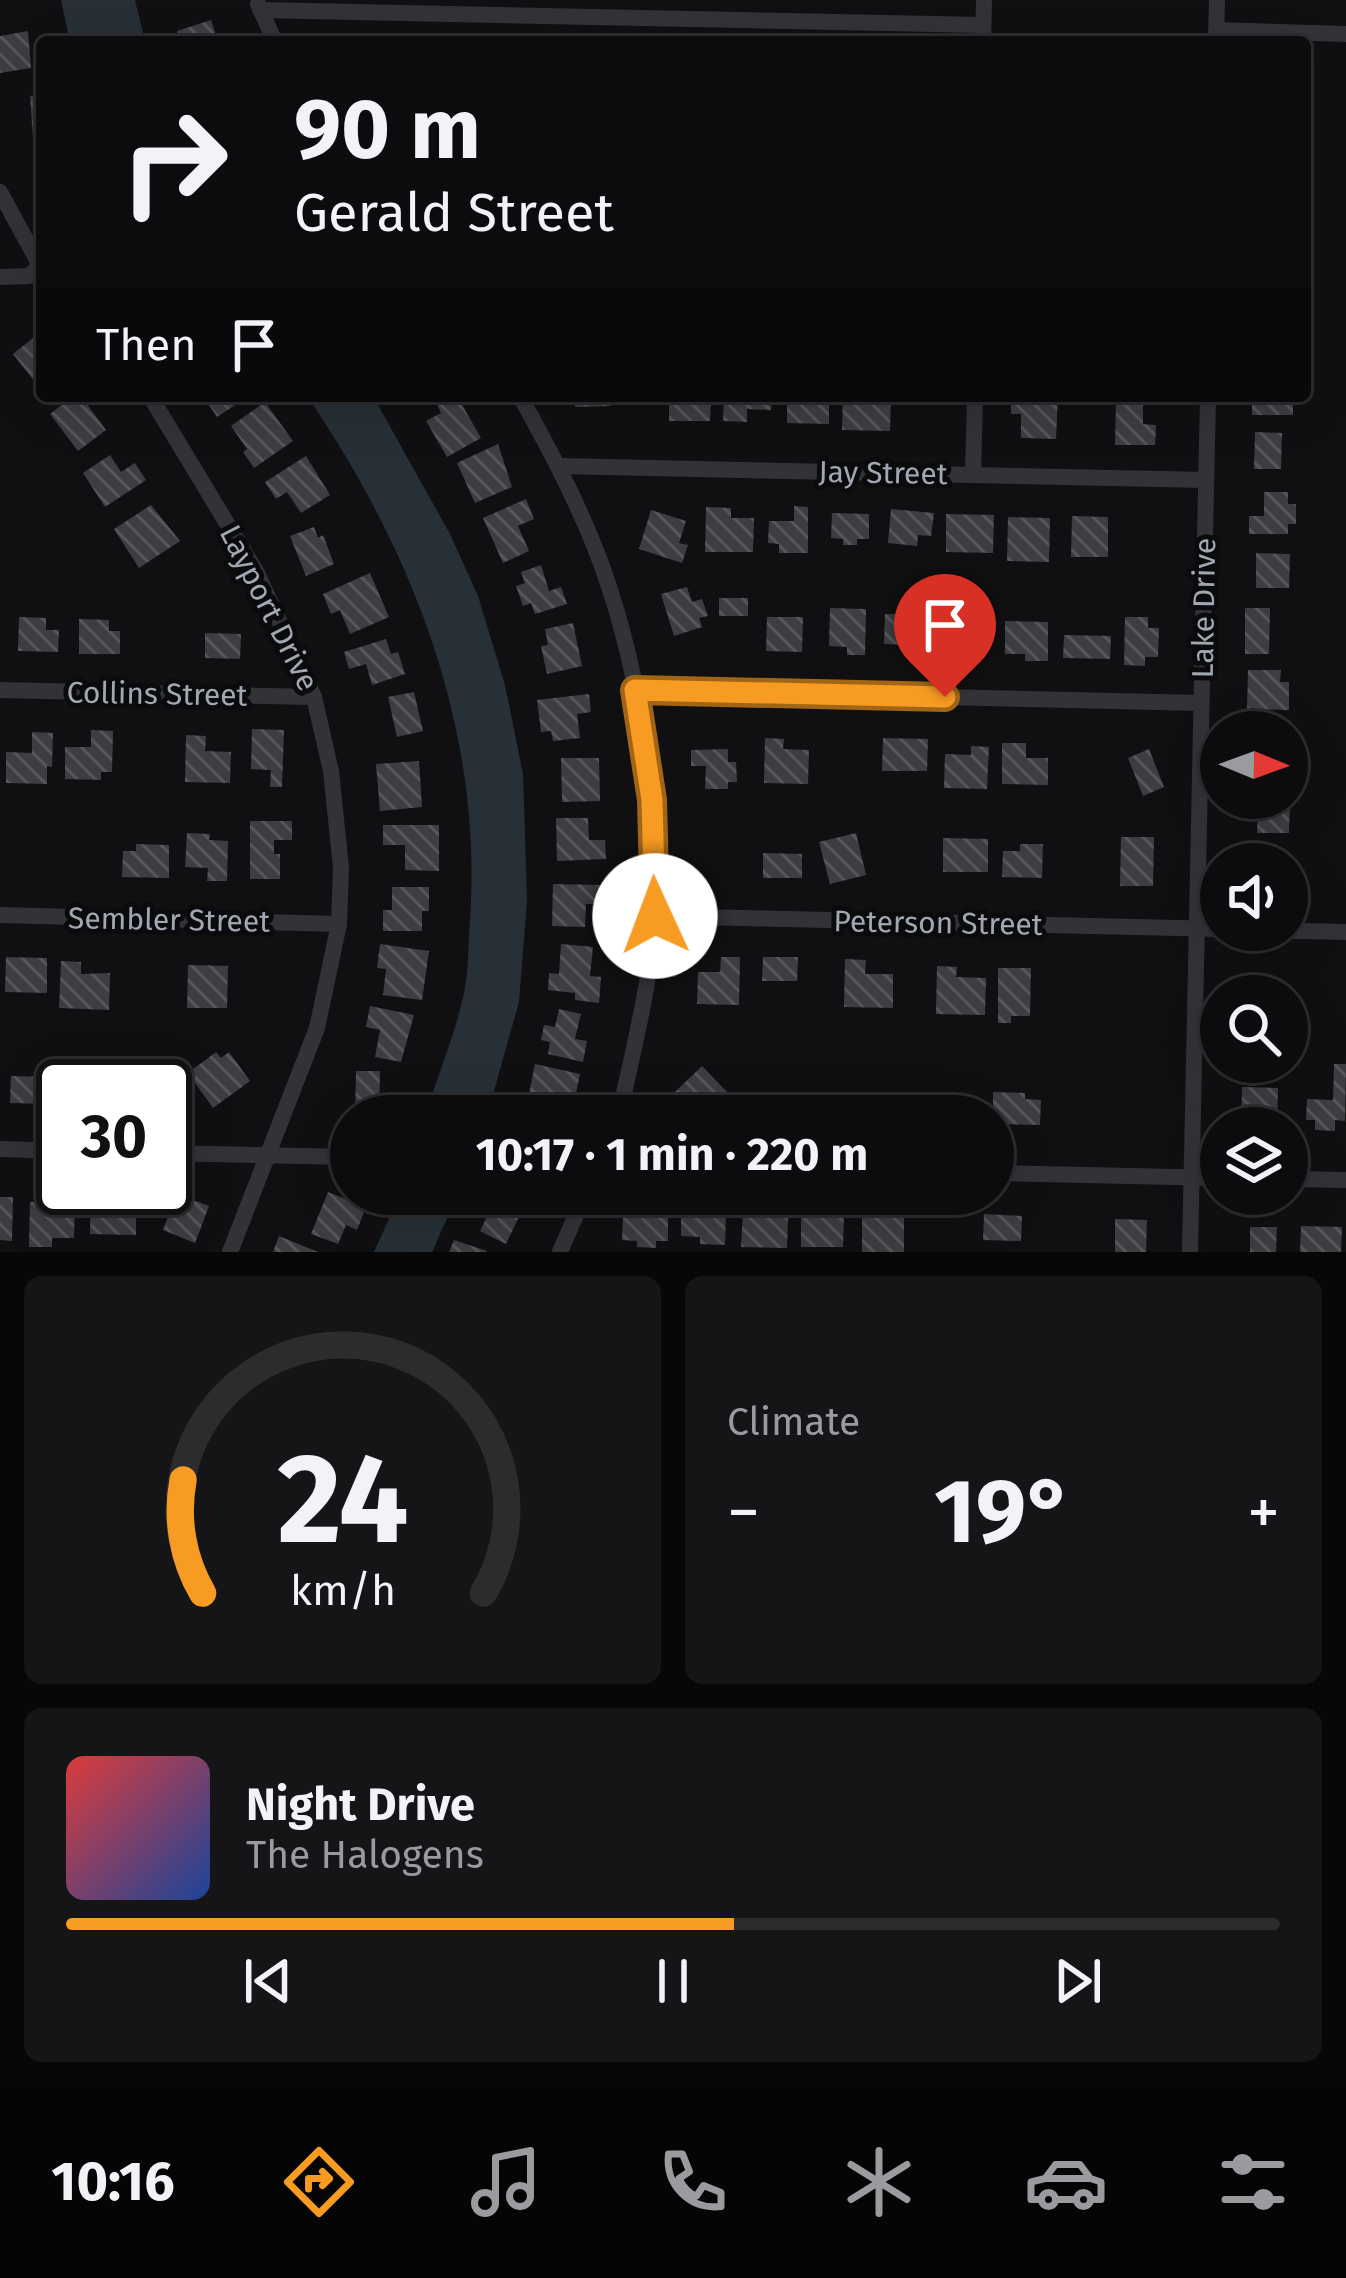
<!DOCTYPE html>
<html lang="en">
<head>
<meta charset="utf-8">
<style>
  :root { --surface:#0c0c0e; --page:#151517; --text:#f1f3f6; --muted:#9a9b9e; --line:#2c2c2e; --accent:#f89b22 }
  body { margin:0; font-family:"Fira Sans",sans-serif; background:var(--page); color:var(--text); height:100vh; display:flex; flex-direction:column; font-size:45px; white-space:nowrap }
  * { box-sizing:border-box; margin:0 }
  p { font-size:39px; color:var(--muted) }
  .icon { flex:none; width:66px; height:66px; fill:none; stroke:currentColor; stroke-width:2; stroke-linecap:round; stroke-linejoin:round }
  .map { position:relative; height:1252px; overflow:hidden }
  .side { display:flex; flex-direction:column; gap:24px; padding:24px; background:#070708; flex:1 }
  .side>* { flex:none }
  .banner { position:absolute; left:36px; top:36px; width:1275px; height:366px; border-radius:12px; box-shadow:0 12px 48px #0002,0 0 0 3px var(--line); background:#0c0c0e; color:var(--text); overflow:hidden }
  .needle { width:78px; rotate:91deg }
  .tools { position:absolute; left:1200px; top:711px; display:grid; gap:24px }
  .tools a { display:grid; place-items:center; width:108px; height:108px; border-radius:50%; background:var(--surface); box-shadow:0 12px 48px #0002,0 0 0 3px var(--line); font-size:60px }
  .speed { position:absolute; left:36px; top:1059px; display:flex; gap:24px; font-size:60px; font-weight:700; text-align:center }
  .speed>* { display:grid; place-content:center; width:156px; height:156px; border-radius:50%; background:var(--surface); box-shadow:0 12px 48px #0002,0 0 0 3px var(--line); line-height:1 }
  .speed .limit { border:6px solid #111; border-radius:18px; background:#fff; color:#111 }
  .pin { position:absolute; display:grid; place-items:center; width:102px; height:102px; color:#fff; margin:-123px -51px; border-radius:50% 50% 50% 0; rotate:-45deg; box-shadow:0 0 12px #0007 }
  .pin .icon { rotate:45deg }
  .me { position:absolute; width:132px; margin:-66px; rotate:358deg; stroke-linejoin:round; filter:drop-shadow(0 0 9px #0008) }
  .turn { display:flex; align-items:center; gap:42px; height:252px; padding:0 60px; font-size:54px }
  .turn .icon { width:156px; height:156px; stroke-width:2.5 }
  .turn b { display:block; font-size:84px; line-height:102px }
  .then { display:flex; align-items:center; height:114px; padding:0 60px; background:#0003; gap:24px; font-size:45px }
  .big { font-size:90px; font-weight:700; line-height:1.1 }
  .side .tile { flex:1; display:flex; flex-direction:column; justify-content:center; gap:18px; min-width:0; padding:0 42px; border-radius:18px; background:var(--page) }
  .side .dial { align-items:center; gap:0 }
  .dial svg { height:312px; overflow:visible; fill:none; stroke:var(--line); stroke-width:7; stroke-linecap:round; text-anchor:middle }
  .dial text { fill:var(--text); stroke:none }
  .song { display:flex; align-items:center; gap:36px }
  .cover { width:144px; height:144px; border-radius:18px; background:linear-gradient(135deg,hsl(0 70% 55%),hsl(220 70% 35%)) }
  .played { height:12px; border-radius:6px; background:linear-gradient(90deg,var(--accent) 55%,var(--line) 55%) }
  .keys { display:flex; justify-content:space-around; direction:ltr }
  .heat { display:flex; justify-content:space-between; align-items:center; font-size:66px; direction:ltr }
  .side .tiles { flex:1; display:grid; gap:24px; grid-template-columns:1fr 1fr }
  .tile:last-child { grid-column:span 2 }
  .trip { position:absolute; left:330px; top:1095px; width:684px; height:120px; border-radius:60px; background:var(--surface); box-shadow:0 12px 48px #0002,0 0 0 3px var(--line); font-weight:700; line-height:120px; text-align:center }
  .tab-bar { display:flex; height:192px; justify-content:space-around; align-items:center; background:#050506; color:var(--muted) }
  .tab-bar .icon { width:84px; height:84px }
  .tab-bar .active { color:var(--accent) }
  .tab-bar b { font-size:54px; color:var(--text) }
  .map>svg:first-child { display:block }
  .water { fill:#263036 }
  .building { fill:url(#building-back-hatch) }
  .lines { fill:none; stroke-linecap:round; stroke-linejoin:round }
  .minor { stroke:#313337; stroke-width:16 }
  .route-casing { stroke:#a16516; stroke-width:30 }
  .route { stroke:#f89b22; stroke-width:21 }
  .labels { text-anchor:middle; stroke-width:10; stroke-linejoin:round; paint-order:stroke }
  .street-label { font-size:30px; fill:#a1a8b3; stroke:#0b0b0d }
</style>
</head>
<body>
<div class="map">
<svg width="1346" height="1252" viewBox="0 0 1346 1252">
  <defs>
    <pattern id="building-back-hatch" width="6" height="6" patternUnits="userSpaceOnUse" patternTransform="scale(3)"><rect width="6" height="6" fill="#3c3e42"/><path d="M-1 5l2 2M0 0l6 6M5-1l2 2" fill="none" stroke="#55575b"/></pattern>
  </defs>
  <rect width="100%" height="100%" fill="#101012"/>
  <g class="water">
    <path d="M61 0H135L145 42H70Z"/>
    <path d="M307 396H373L450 534 478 596 505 685 523 774 527 901 519 1002 487 1116H426C437 1075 455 1036 464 993 469 970 468 944 470 920 483 730 413 551 307 396Z"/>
    <path d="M400 1194H458L432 1252H374Z"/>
  </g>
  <g class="building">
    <path d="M211 20 218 42H180L177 31Z"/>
    <path d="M28 31 31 68 0 73V36Z"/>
    <path d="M42 95V137L33 138 30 96Z"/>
    <path d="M38 334 42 339V391L13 354Z"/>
    <path d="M73 396H81L106 430 78 451 50 414Z"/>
    <path d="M203 396H249L217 417Z"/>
    <path d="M457 396 481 438 447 457 426 421 441 413 437 404Z"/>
    <path d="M575 396H611V406L575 407Z"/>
    <path d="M669 396H711L710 421H669Z"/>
    <path d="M724 396H772L771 410 747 409V422L723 421Z"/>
    <path d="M787 396H829V424L787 423Z"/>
    <path d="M843 396H891L890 431 842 430Z"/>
    <path d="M1011 396H1058L1056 439 1021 438V414H1011Z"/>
    <path d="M1293 396V415H1252V398Z"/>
    <path d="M1116 400H1143V424L1156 425 1155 445H1115Z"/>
    <path d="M265 402 293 441 254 468 243 452 247 449 231 426Z"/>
    <path d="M1255 432 1282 433 1281 469H1254Z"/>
    <path d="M498 444 512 487 475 503 457 463Z"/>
    <path d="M110 455 121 472 135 463 146 480 105 507 83 473Z"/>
    <path d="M306 456 330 495 301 513 287 492 276 499 265 482Z"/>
    <path d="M1264 492H1288V504H1296V524H1288V534H1249V516H1264Z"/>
    <path d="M526 499 534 519 518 526 529 551 503 563 483 518Z"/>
    <path d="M151 505 180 541 139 568 114 529Z"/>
    <path d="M794 506 808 507V553H779V544L768 543 769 521H794Z"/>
    <path d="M706 507 731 508V518H754L753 552H705Z"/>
    <path d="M891 509 934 513 931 536 918 535 917 546 888 543Z"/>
    <path d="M651 510 686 521 679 543 688 545 682 563 639 549Z"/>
    <path d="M832 513 869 514V539H857V545H843V539L831 538Z"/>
    <path d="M946 514 994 515 993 553 946 552Z"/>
    <path d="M1072 516 1108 517V557H1071Z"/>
    <path d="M1008 517 1050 518 1049 562 1007 561Z"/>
    <path d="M314 527 318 538 323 535 334 564 306 576 290 536Z"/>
    <path d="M1256 553 1290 554 1289 588H1256Z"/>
    <path d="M541 565 549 591 561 587 567 604 535 614 531 603 523 606 516 586 525 583 521 572Z"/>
    <path d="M370 573 389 617 350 634 340 610 331 614 323 594Z"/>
    <path d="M687 587 692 602 702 599 708 616 699 618 702 627 674 636 661 594Z"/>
    <rect x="719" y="598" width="29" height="18"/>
    <path d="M830 608 866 609 865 655H847V647L829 646Z"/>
    <path d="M1245 608H1270L1269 654H1245Z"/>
    <path d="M885 614 931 615 930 659 909 658V645L884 644Z"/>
    <path d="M19 617 46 618V630H59L58 652 18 651Z"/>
    <path d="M767 617H803L802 652 766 651Z"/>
    <path d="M1125 617H1148V628H1159L1158 657H1145V666L1124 665Z"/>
    <path d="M79 619 109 620V631H120V654H79Z"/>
    <path d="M1005 621 1048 622V661H1025V654H1005Z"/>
    <path d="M573 623 582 666 547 674 541 646 548 645 545 629Z"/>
    <path d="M205 633 241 634 240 659 205 658Z"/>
    <path d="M1064 635 1111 636 1110 659 1063 658Z"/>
    <path d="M386 639 391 654 398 652 405 674 372 685 366 664 349 669 344 652Z"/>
    <path d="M1248 670H1281L1280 682H1289V710L1247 709Z"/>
    <path d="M414 692 423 731 397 737 388 697Z"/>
    <path d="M589 694 591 712 577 714 580 738 553 741 551 731 541 732 537 700Z"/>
    <path d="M252 729 284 730 282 787H270L271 770 251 769Z"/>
    <path d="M91 730 113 731 112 772H101V780L65 779V747H91Z"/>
    <path d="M32 732 53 733 52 767 47 766V784L6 783V752L32 753Z"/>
    <path d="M186 735 206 736 205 751 231 752 230 783 185 782Z"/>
    <path d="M765 738 784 739 783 749 809 750 808 784 764 783Z"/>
    <path d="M883 738 928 739 927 771H882Z"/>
    <path d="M1002 743H1026V758H1048V785L1002 784Z"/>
    <path d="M971 746 989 747 987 789 944 788 945 754 971 755Z"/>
    <path d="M728 749V762H736L737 782H728V789H705L706 766H691V750Z"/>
    <path d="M1149 749 1164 787 1143 796 1128 758Z"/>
    <path d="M561 758H599L600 801 562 802Z"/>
    <path d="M419 761 422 807 380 811 376 764Z"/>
    <path d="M1242 798H1290L1289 833H1257L1258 806H1242Z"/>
    <path d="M556 818H588L589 840H605L606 859 557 861Z"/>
    <path d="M250 821H292V840H274V854H280V879H250Z"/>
    <path d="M383 825H439V871L405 870V845H383Z"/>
    <path d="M187 833 210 834 209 840 228 841 227 881H207L208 868 185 867Z"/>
    <path d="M856 833 866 875 830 884 819 842Z"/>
    <path d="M1121 837H1154L1153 886H1120Z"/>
    <path d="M943 838 988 839V872H943Z"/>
    <path d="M136 844 169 845V878L122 877 123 851H136Z"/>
    <path d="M1020 844H1043L1042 878 1002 877 1003 851H1020Z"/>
    <path d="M763 853 802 854V878H763Z"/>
    <path d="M1252 854H1280V864H1251Z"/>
    <rect x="1287" y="879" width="17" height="17"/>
    <path d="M553 884 602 885 601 904H586L585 927 552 926Z"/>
    <path d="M392 887H429V911H422V931H383V910H392Z"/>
    <path d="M380 944 429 951 422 1000 383 995 386 969 377 968Z"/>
    <path d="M561 944 593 947 590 976 601 977 599 1003 575 1000V993L548 990 549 973 559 974Z"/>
    <path d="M6 957 47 958V993L5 992Z"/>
    <path d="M721 957H740L739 1005 697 1004 698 972H720Z"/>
    <path d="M763 957H798L797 981H762Z"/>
    <path d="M845 959 866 960 865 974H893V1008L844 1007Z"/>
    <path d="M61 961 81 962V974L110 973 109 1010 59 1008Z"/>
    <path d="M188 965 228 966 227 1008H187Z"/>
    <path d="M937 966 957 967 956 977 986 978 985 1015 936 1014Z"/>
    <path d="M998 968H1031L1030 1016H1011V1023H998Z"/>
    <path d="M370 1006 414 1015 401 1062 375 1057 380 1030 366 1027Z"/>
    <path d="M559 1009 581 1014 575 1039 587 1041 583 1062 548 1054 550 1042 541 1040 544 1025 555 1027Z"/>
    <path d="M216 1052 221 1058 229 1052 250 1081 213 1108 188 1073Z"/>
    <path d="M79 1059 126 1060V1086H78Z"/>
    <path d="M535 1064 580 1074 571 1116 526 1109Z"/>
    <path d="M1334 1064H1346L1345 1121 1335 1120V1131L1315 1130V1120H1306L1307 1099 1333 1100Z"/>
    <path d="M702 1066 730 1095 708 1116H698L675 1092Z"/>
    <path d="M356 1071H380L379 1116H355Z"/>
    <path d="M11 1076 51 1077V1104L10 1103Z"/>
    <path d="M1242 1087 1278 1088 1277 1128H1241Z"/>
    <path d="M993 1092 1025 1093V1099L1041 1100 1040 1125 993 1124Z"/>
    <path d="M815 1097 859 1098V1116H814Z"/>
    <rect x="879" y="1099" width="35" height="17"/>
    <path d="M328 1192 366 1207 357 1230 346 1225 338 1244 311 1234Z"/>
    <path d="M91 1193 113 1194 112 1209 136 1210V1235L90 1234Z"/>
    <path d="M177 1194 209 1206 195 1243 163 1230Z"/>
    <path d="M498 1194 524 1206 506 1244 480 1231Z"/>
    <path d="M0 1197H13L12 1241 0 1240Z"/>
    <path d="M30 1202H75L74 1238H52V1247H29Z"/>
    <path d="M645 1207H668V1241H656V1248L637 1247V1241L622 1240 623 1217H644Z"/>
    <path d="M681 1211 726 1212 725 1245 700 1244V1237L681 1236Z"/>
    <path d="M743 1211 762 1212V1218H788L787 1248 741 1247Z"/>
    <path d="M801 1214H844L843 1247H801Z"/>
    <path d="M984 1214 1022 1216 1021 1241 983 1240Z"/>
    <path d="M862 1216 904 1217V1252H862Z"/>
    <path d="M1115 1219 1147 1220 1146 1252H1115Z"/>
    <path d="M1301 1226 1342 1227 1341 1252H1300Z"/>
    <path d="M1250 1227H1277L1276 1252H1250Z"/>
    <path d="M279 1236 318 1252H273Z"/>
    <path d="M454 1240 487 1251V1252H449Z"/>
  </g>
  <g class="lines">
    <g class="minor">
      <path d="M258 4 275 42"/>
      <path d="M260 10 983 25"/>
      <path d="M1216 30 1346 34"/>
      <path d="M983 42 984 0"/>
      <path d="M1216 42 1217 0"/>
      <path d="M0 192 42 269"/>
      <path d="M0 277 29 276 40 266"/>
      <path d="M150 396 257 573 314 697 331 771 341 868 339 924 317 1028 230 1252"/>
      <path d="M520 396C551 452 581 508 603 569 638 667 663 815 655 919 650 985 633 1051 619 1116"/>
      <path d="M559 466 1206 480"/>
      <path d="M973 475 975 396"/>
      <path d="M0 690 314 697"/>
      <path d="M635 690 1201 703"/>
      <path d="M0 915 339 924"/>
      <path d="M655 916 1221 929"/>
      <path d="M1261 930 1346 932"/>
      <path d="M0 1149 63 1151"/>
      <path d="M165 1153 351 1157"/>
      <path d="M993 1173 1221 1178"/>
      <path d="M1287 1179 1346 1180"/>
      <path d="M560 1252 585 1194"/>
      <path d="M1190 1252 1208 396"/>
    </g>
  </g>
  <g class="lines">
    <g class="route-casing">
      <path id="route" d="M655 916 652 800 635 690 945 697"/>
    </g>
    <use href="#route" class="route"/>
  </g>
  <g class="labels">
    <g class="street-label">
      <text transform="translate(883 473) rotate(1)" y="10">Jay Street</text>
      <text transform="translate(269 608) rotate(63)" y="10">Layport Drive</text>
      <text transform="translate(1204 608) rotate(-89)" y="10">Lake Drive</text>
      <text transform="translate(157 694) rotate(1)" y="10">Collins Street</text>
      <text transform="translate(169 920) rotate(1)" y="10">Sembler Street</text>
      <text transform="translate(938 923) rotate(1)" y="10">Peterson Street</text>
    </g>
  </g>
</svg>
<div class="tools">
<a><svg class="needle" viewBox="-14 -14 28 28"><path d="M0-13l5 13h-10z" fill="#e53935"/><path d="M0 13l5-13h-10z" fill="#9a9b9e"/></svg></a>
<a><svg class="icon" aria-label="sound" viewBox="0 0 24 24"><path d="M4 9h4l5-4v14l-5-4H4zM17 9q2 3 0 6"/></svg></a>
<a><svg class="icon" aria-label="search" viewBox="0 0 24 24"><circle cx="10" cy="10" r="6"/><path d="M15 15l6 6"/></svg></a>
<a><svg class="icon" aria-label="layers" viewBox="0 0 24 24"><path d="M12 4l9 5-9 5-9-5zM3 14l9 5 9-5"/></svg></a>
</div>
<div class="speed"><div class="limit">30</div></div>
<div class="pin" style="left:945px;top:697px;background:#d93025"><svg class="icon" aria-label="arrive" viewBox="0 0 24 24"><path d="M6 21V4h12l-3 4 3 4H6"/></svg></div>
<svg class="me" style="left:655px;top:916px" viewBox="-20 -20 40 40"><circle r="19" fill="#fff"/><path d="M0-13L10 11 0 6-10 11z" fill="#f89b22"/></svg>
<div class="trip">10:17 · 1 min · 220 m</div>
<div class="banner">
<div class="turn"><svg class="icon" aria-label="right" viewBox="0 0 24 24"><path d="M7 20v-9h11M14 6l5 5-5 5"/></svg><div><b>90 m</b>Gerald Street</div></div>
<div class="then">Then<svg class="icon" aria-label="arrive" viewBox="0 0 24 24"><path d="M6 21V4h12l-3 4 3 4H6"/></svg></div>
</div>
</div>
<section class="side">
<div class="tiles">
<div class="tile dial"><svg viewBox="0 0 100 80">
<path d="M14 69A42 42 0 1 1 86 69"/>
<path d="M14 69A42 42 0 0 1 9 40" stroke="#f89b22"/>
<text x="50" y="56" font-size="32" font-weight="700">24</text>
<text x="50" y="72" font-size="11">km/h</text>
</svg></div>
<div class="tile"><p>Climate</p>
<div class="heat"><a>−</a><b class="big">19°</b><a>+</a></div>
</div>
<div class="tile">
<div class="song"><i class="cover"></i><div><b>Night Drive</b><p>The Halogens</p></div></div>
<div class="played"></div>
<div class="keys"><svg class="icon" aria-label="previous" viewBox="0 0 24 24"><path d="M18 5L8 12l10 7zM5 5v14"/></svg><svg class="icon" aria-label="pause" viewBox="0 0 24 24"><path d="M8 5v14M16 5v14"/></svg><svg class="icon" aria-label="next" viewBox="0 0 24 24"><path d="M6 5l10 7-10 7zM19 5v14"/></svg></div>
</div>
</div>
</section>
<nav class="tab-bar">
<b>10:16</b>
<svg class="icon active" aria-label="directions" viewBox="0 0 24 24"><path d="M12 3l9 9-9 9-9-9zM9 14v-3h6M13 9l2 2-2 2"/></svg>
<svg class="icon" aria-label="music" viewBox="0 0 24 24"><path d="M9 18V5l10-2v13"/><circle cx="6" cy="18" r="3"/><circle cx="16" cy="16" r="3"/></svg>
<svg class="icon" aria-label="phone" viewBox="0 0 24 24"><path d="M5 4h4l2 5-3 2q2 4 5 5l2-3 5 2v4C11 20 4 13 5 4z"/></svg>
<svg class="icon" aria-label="climate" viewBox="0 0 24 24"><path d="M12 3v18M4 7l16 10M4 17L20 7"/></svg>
<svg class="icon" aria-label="car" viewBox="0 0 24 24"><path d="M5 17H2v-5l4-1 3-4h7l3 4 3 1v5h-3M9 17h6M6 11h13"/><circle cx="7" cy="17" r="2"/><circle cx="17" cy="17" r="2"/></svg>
<svg class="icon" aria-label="filters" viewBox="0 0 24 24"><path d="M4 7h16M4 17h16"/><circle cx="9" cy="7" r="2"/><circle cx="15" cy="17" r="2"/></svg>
</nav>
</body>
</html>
